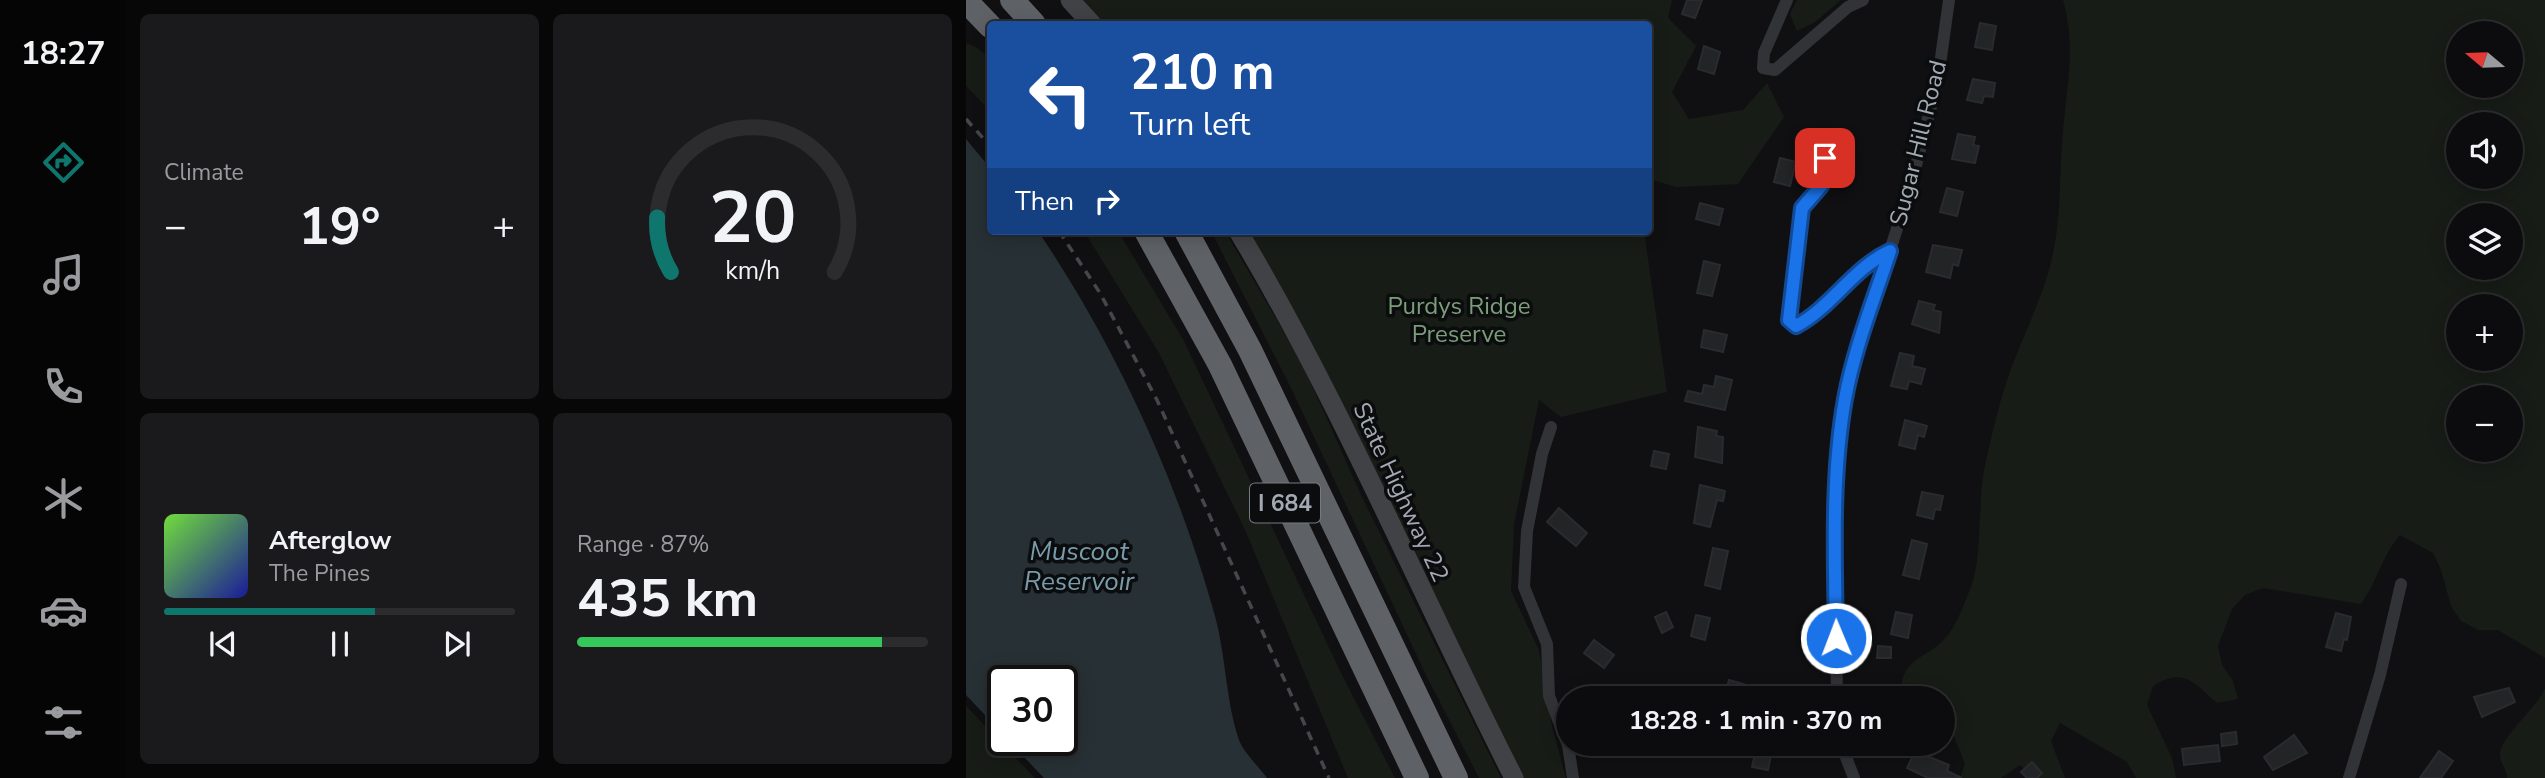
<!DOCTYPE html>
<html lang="en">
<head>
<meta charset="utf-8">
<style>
  :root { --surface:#0c0c0e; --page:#1a1a1c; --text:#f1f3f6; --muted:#9a9b9e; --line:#2c2c2e; --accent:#0f766e }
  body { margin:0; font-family:"Nunito Sans",sans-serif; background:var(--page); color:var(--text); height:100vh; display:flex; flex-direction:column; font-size:26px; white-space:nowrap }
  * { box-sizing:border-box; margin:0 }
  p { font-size:23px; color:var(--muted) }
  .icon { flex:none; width:38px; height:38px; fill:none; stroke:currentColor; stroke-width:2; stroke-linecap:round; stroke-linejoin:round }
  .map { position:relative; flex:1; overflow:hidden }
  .sheet { display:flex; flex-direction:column; gap:14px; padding:14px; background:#070708; width:840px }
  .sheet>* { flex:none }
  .guide { position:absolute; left:21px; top:21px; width:665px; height:214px; border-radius:7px; box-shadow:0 4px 18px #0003,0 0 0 2px var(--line); background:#1a4fa0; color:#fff; overflow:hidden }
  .needle { width:46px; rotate:289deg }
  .fabs { position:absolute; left:1480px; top:21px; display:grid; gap:14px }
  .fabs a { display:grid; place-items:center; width:77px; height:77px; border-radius:50%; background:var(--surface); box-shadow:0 4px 18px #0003,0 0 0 2px var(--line); font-size:35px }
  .speed { position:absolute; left:21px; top:665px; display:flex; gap:14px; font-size:35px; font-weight:700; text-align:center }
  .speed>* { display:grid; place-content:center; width:91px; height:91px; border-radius:50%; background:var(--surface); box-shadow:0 4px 18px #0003,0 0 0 2px var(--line); line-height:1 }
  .speed .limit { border:4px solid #111; border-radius:10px; background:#fff; color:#111 }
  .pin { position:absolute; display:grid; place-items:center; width:60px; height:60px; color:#fff; margin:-30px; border-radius:14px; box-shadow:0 4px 10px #0006 }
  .me { position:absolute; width:77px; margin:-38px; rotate:359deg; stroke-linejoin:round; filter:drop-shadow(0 0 5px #0008) }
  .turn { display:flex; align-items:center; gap:24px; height:147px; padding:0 28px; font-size:32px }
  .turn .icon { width:91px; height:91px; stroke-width:2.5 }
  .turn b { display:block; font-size:49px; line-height:60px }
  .then { display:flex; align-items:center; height:66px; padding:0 28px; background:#0003; gap:14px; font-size:26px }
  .big { font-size:52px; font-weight:700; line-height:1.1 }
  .sheet .card { flex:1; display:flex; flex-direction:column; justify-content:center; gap:10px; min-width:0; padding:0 24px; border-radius:10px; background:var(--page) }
  .sheet .dial { align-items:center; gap:0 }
  .dial svg { height:182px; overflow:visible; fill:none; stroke:var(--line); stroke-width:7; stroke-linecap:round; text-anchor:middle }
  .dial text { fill:var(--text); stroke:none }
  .song { display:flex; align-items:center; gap:21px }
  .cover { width:84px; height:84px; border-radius:10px; background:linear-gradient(135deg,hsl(100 70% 55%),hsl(240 70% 35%)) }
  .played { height:7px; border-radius:4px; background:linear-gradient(90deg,var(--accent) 60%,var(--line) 60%) }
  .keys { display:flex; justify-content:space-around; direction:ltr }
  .heat { display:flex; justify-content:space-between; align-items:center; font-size:38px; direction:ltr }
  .charge { height:10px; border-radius:5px; background:linear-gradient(90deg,#34c759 87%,var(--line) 0) }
  .sheet .tiles { flex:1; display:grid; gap:14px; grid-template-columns:repeat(2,1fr) }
  .trip { position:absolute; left:590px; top:686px; width:399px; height:70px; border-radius:35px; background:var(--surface); box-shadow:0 4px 18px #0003,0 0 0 2px var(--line); font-weight:700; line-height:70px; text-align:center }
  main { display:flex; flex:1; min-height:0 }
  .tabs { display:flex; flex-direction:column; width:126px; justify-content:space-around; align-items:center; background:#050506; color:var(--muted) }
  .tabs .icon { width:49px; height:49px }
  .tabs .on { color:var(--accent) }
  .tabs b { font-size:32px; color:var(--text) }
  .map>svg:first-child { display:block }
  .green { fill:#171c17; fill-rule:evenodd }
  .water { fill:#273135 }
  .building { fill:#232426; stroke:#2a2b2e; stroke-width:2 }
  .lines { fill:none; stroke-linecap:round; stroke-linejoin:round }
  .service { stroke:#313336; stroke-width:6 }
  .minor { stroke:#313336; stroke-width:12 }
  .secondary { stroke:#404246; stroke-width:19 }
  .motorway { stroke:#5e6267; stroke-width:24 }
  .rail { stroke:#45474b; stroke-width:3.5; stroke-dasharray:9 7; stroke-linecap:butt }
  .route-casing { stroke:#114b97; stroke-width:18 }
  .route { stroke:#1a73e8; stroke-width:12 }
  .labels { text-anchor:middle; stroke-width:7; stroke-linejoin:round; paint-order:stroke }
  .shield { fill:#0b0c0d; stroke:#757a80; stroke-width:2 }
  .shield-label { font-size:23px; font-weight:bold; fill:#a2a9b2 }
  .street-label { font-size:24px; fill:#a2a9b2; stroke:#0b0c0d }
  .park-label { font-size:24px; fill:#7c9d79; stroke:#0b0c0d }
  .water-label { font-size:26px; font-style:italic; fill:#799cad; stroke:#0b0c0d }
</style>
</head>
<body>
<main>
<nav class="tabs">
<b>18:27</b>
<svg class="icon on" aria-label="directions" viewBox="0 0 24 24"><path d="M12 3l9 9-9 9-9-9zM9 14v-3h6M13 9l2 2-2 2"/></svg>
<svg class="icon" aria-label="music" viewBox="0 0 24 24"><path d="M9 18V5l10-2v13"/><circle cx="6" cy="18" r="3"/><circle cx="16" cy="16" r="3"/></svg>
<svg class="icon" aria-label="phone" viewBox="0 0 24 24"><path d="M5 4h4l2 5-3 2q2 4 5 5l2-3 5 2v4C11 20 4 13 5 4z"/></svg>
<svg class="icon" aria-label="climate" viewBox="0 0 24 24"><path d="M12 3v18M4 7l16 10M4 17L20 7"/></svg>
<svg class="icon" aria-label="car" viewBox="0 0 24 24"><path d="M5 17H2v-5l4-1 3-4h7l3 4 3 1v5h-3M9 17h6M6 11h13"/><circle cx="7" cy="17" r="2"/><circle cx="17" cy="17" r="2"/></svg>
<svg class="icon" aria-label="filters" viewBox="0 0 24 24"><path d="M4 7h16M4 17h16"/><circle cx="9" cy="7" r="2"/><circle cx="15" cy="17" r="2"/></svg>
</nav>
<section class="sheet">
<div class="tiles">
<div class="card"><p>Climate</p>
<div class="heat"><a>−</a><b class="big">19°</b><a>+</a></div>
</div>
<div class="card dial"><svg viewBox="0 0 100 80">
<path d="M14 69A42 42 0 1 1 86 69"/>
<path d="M14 69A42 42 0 0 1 8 45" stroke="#0f766e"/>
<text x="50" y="56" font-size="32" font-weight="700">20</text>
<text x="50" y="72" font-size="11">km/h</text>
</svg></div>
<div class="card">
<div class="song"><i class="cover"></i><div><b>Afterglow</b><p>The Pines</p></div></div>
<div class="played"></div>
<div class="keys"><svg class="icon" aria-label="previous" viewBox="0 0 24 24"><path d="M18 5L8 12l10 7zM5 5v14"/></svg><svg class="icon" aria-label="pause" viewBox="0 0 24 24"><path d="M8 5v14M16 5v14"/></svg><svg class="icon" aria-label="next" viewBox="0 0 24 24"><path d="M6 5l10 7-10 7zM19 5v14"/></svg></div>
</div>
<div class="card"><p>Range · 87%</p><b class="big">435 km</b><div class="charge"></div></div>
</div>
</section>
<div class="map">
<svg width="1579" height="778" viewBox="0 0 1579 778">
  <rect width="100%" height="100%" fill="#101012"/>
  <g class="green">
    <path d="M116 0H706L702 18 730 46 706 92 723 119 777 110 801 83 818 117 772 184 710 187 683 179 682 24H137Z"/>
    <path d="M831 0H875L849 22 831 31 824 14Z"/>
    <path d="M1097 0H1579V658L1532 630H1512L1495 621 1485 606 1475 570 1467 553 1434 535C1416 556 1411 582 1395 604L1297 588 1279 595 1266 609 1252 646 1256 665 1267 681 1272 699 1251 703C1227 682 1218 667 1187 686L1181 705 1206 758 1210 778H1170L1161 762 1094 723 1085 741 1099 778H1069L1054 765 1035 778H994L999 764 977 709 976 698H936C931 656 963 660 982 635 992 622 999 601 1005 587 1016 559 1012 503 1018 471 1024 442 1031 411 1040 383 1054 341 1076 301 1086 258 1096 216 1093 174 1097 131 1101 87 1110 44 1097 0ZM1493 33H1545V86H1493ZM1493 124H1545V177H1493ZM1493 215H1545V268H1493ZM1493 306H1545V359H1493ZM1493 397H1545V450H1493Z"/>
    <path d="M0 43C36 56 25 78 24 111L0 86Z"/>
    <path d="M118 231H152L218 341 375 673 429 778H382L280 532 193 353Z"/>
    <path d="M245 231H259L337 365 395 495 535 778H513L460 675 326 390Z"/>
    <path d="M281 231H678L701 392 595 417 573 400 548 524 545 591 573 650 586 726 600 778H553Z"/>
    <path d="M1579 688V778H1541C1541 770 1535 764 1534 757 1531 739 1571 709 1579 688Z"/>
    <path d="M0 706 69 778H0Z"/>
  </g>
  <path class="water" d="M0 139 24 168V231H72C150 347 209 475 247 609 260 651 259 699 273 740 278 753 293 767 301 778H78L42 740H96V681H37V734L0 695Z"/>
  <g class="building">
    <path d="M721 0H736L729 18 716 14Z"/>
    <path d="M1014 23 1030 26 1026 50 1009 47Z"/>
    <path d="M738 46 754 52 748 74 732 69Z"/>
    <path d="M1007 79 1029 83 1027 97 1018 96 1016 103 1001 100Z"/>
    <path d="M992 134 1009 137 1007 145 1013 146 1009 163 986 159Z"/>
    <path d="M814 158 830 162 824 186 808 182Z"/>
    <path d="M981 188 997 192 991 216 974 212Z"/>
    <path d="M734 203 757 209 753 225 730 219Z"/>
    <path d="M967 245 996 250 992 266 987 264 984 278 960 272Z"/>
    <path d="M738 261 754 265 746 296 731 293Z"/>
    <path d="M953 301 969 305 967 310 975 312 973 333 946 324Z"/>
    <path d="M738 330 761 335 757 352 735 347Z"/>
    <path d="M934 353 948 356 946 366 959 369 955 384 943 381 941 389 925 386Z"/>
    <path d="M750 376 766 380 759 410 719 401 722 391 736 394 738 385 748 387Z"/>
    <path d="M939 420 961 426 958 437 952 435 949 449 933 445Z"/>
    <path d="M732 427 751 431 750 436 757 437 756 463 729 457Z"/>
    <path d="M688 451 703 454 700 469 685 466Z"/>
    <path d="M734 485 759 491 757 501 751 500 744 527 728 523Z"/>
    <path d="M956 492 977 496 974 510 969 509 967 519 951 515Z"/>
    <path d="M593 508 621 533 610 546 581 522Z"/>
    <path d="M946 540 961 544 953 579 937 575Z"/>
    <path d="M747 548 762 551 754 589 739 585Z"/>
    <path d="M700 612 707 627 696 633 689 617Z"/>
    <path d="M930 612 946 615 942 638 925 634Z"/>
    <path d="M1370 613 1385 617 1381 640 1378 639 1375 651 1360 647Z"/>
    <path d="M730 615 744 618 739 640 725 636Z"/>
    <path d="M628 640 648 655 638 668 618 653Z"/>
    <path d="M912 646 925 647V658H911Z"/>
    <path d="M763 680 780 685 776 698H758Z"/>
    <path d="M1543 688 1549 702 1516 717 1508 697Z"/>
    <path d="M1270 732 1271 744 1256 746 1255 734Z"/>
    <path d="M1328 735 1341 753 1307 770 1298 757Z"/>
    <path d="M791 744 807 745 802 770 786 767Z"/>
    <path d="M1252 745 1254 761 1218 765 1216 749Z"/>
    <path d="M949 751 983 765 981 771 996 778H962L941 768Z"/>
    <path d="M1473 751 1487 761 1475 778H1454Z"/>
    <path d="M1066 762 1076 773 1071 778H1061L1055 772Z"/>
  </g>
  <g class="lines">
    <path class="service" d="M859 158 855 186 836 208 823 320 830 326C866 308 886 268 922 252"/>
    <g class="minor">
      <path d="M821 0 798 53 797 68 809 70 882 7 897 0"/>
      <path d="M585 427 576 454 561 531 558 587 581 644 583 696 602 745 607 778"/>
      <path d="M871 698C870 591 862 481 884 375L945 185 972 79 983 0"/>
      <path d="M875 744 888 778"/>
      <path d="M1383 778 1414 675 1435 584"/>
    </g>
    <g class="secondary">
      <path d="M104 0 126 24"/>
      <path d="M272 231C377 406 455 596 548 778"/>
    </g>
    <g class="motorway">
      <path d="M46 0 68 24"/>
      <path d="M0 1 24 26"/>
      <path d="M180 231 254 365 451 778"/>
      <path d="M220 231 284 350 490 778"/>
    </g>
    <g class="rail">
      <path d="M0 119 24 146"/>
      <path d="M93 231 134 293 191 400 363 778"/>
    </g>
  </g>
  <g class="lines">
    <g class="route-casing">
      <path id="route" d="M859 158 855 186 836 208 823 320 830 326C866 307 887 268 924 251 908 300 888 349 879 399 865 477 869 560 870 638"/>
    </g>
    <use href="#route" class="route"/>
  </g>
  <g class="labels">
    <rect class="shield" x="284" y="483.5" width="70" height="39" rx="5"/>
    <g class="shield-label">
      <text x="319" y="511">I 684</text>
    </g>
    <g class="street-label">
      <text transform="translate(952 143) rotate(-76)" y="8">Sugar Hill Road</text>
      <text transform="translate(435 492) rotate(65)" y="8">State Highway 22</text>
    </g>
    <g class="park-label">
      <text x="493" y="314">Purdys Ridge<tspan x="493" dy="28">Preserve</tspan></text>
    </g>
    <g class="water-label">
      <text x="113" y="560">Muscoot<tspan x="113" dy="30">Reservoir</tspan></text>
    </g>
  </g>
</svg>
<div class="fabs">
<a><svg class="needle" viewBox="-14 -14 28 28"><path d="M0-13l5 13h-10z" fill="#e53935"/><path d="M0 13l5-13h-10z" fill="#9a9b9e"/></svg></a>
<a><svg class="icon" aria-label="sound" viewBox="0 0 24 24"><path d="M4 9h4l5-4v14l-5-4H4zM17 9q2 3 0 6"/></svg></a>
<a><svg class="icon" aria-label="layers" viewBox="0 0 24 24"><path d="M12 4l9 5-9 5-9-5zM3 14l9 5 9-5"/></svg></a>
<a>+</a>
<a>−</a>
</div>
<div class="speed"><div class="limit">30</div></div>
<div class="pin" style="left:859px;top:158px;background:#d93025"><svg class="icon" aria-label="arrive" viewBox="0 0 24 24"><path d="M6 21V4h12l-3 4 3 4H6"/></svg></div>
<svg class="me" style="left:870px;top:638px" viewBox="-20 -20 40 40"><circle r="17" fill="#1a73e8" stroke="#fff" stroke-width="3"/><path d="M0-11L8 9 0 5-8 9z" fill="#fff"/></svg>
<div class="trip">18:28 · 1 min · 370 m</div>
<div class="guide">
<div class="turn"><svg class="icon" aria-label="left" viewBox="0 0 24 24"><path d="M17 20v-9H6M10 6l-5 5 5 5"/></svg><div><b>210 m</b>Turn left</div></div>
<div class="then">Then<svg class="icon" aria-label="right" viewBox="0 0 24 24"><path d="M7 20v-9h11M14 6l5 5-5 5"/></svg></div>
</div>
</div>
</main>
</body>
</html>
